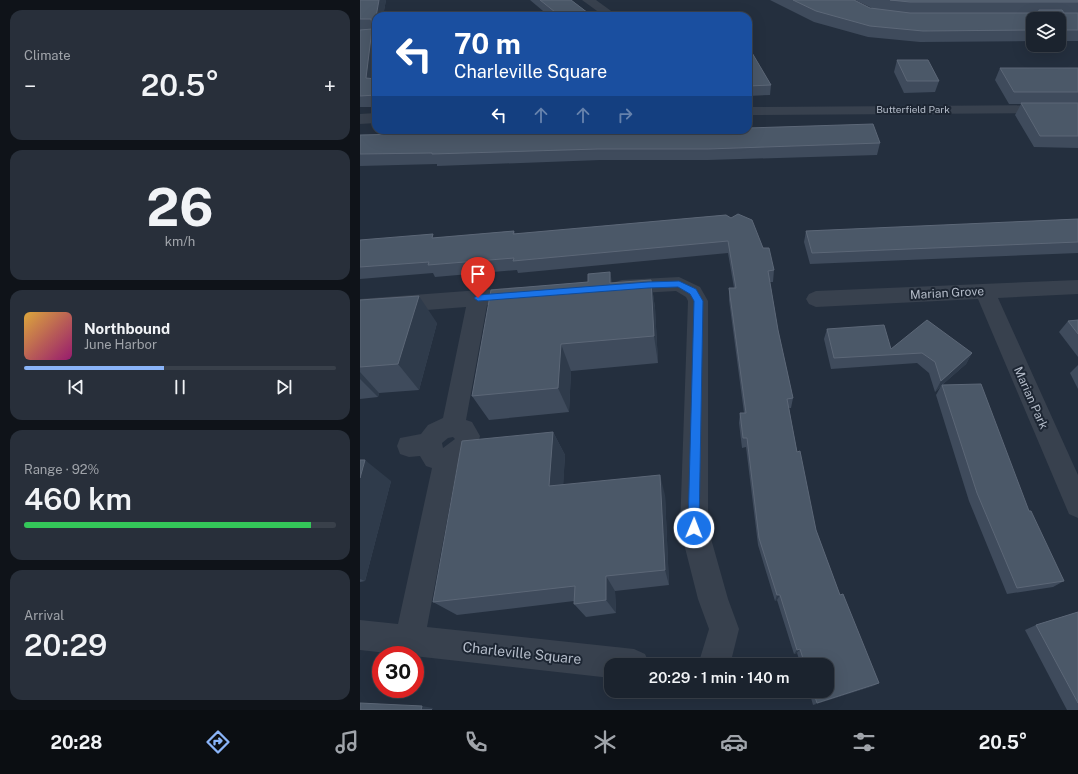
<!DOCTYPE html>
<html lang="en">
<head>
<meta charset="utf-8">
<style>
  :root { --surface:#1b232e; --page:#282f3a; --text:#f1f3f6; --muted:#a0a4aa; --line:#39404a; --accent:#8ab4f8 }
  body { margin:0; font-family:"Public Sans",sans-serif; background:var(--page); color:var(--text); height:100vh; display:flex; flex-direction:column; font-size:15px; white-space:nowrap }
  * { box-sizing:border-box; margin:0 }
  p { font-size:13px; color:var(--muted) }
  .icon { flex:none; width:22px; height:22px; fill:none; stroke:currentColor; stroke-width:2; stroke-linecap:round; stroke-linejoin:round }
  .map { position:relative; flex:1; overflow:hidden }
  .panel { display:flex; flex-direction:column; gap:10px; padding:10px; background:#0f1319; width:360px }
  .panel>* { flex:none }
  .guide { position:absolute; left:12px; top:12px; width:380px; height:122px; border-radius:12px; box-shadow:0 4px 16px #0002,0 0 0 1px var(--line); background:#1a4fa0; color:#fff; overflow:hidden }
  .buttons { position:absolute; left:666px; top:12px; display:grid; gap:8px }
  .buttons a { display:grid; place-items:center; width:40px; height:40px; border-radius:8px; background:var(--surface); box-shadow:0 4px 16px #0002,0 0 0 1px var(--line); font-size:20px }
  .speed { position:absolute; left:12px; top:646px; display:flex; gap:8px; font-size:20px; font-weight:700; text-align:center }
  .speed>* { display:grid; place-content:center; width:52px; height:52px; border-radius:50%; background:var(--surface); box-shadow:0 4px 16px #0002,0 0 0 1px var(--line); line-height:1 }
  .speed .limit { border:6px solid #d22; background:#fff; color:#111 }
  .pin { position:absolute; display:grid; place-items:center; width:34px; height:34px; color:#fff; margin:-41px -17px; border-radius:50% 50% 50% 0; rotate:-45deg; box-shadow:0 0 4px #0007 }
  .pin .icon { rotate:45deg }
  .me { position:absolute; width:44px; margin:-22px; rotate:1deg; stroke-linejoin:round; filter:drop-shadow(0 0 3px #0008) }
  .turn { display:flex; align-items:center; gap:14px; height:84px; padding:0 16px; font-size:18px }
  .turn .icon { width:52px; height:52px; stroke-width:2.5 }
  .turn b { display:block; font-size:28px; line-height:34px }
  .lanes { display:flex; align-items:center; height:38px; padding:0 16px; background:#0003; justify-content:center; gap:20px; direction:ltr }
  .lanes .off { opacity:.35 }
  .big { font-size:30px; font-weight:600; line-height:1.1 }
  .panel .card { flex:1; display:flex; flex-direction:column; justify-content:center; gap:6px; min-width:0; padding:0 14px; border-radius:12px; background:var(--page) }
  .panel .dial { align-items:center; gap:0 }
  .dial b { font-size:52px; line-height:1 }
  .song { display:flex; align-items:center; gap:12px }
  .cover { width:48px; height:48px; border-radius:6px; background:linear-gradient(135deg,hsl(40 70% 55%),hsl(320 70% 35%)) }
  .played { height:4px; border-radius:2px; background:linear-gradient(90deg,var(--accent) 45%,var(--line) 45%) }
  .keys { display:flex; justify-content:space-around; direction:ltr }
  .heat { display:flex; justify-content:space-between; align-items:center; font-size:22px; direction:ltr }
  .charge { height:6px; border-radius:3px; background:linear-gradient(90deg,#34c759 92%,var(--line) 0) }
  .trip { position:absolute; left:244px; top:658px; width:230px; height:40px; border-radius:12px; background:var(--surface); box-shadow:0 4px 16px #0002,0 0 0 1px var(--line); font-weight:600; line-height:40px; text-align:center }
  .tabs { display:flex; height:64px; justify-content:space-around; align-items:center; background:#0b0e12; color:var(--muted) }
  .tabs .icon { width:28px; height:28px }
  .tabs .current { color:var(--accent) }
  .tabs b { font-size:18px; color:var(--text) }
  main { display:flex; flex:1; min-height:0 }
  .map>svg:first-child { display:block }
  .lines { fill:none; stroke-linecap:round; stroke-linejoin:round }
  .minor { fill:#38414e; fill-rule:evenodd }
  .wall { fill:#3f4b5c }
  .shaded-wall { fill:#2f3b4b }
  .building { fill:#4b5868; stroke:#5c6777 }
  .route { fill:#1a73e8; stroke:#114b97 }
  .labels { text-anchor:middle; stroke-width:4; stroke-linejoin:round; paint-order:stroke }
  .far-street-label { font-size:10px; fill:#b4bcc9; stroke:#1d2633 }
  .street-label { font-size:12px; fill:#b4bcc9; stroke:#1d2633 }
  .near-street-label { font-size:14px; fill:#b4bcc9; stroke:#1d2633 }
</style>
</head>
<body>
<main>
<section class="panel">
<div class="card"><p>Climate</p>
<div class="heat"><a>−</a><b class="big">20.5°</b><a>+</a></div>
</div>
<div class="card dial"><b>26</b><p>km/h</p></div>
<div class="card">
<div class="song"><i class="cover"></i><div><b>Northbound</b><p>June Harbor</p></div></div>
<div class="played"></div>
<div class="keys"><svg class="icon" aria-label="previous" viewBox="0 0 24 24"><path d="M18 5L8 12l10 7zM5 5v14"/></svg><svg class="icon" aria-label="pause" viewBox="0 0 24 24"><path d="M8 5v14M16 5v14"/></svg><svg class="icon" aria-label="next" viewBox="0 0 24 24"><path d="M6 5l10 7-10 7zM19 5v14"/></svg></div>
</div>
<div class="card"><p>Range · 92%</p><b class="big">460 km</b><div class="charge"></div></div>
<div class="card"><p>Arrival</p><b class="big">20:29</b></div>
</section>
<div class="map">
<svg width="718" height="710" viewBox="0 0 718 710">
  <rect width="100%" height="100%" fill="#242f3e"/>
  <g class="lines">
    <g class="minor">
      <path d="M222 0H236L258 16H244Z"/>
      <path d="M718 105V113L388 115V107Z"/>
      <path d="M16 113V123L0 124V114Z"/>
      <path d="M319 277 340 287 348 301V528L368 599 379 629 370 665H338L349 629 338 599 320 528 328 301 326 297 316 291 262 294 255 292 252 287 255 282 262 280Z"/>
      <path d="M718 280V294L638 298 718 475V518L709 514 618 299 456 307 449 304 446 299 449 294 456 291Z"/>
      <path d="M159 287 166 290 169 295 166 300 127 305 106 420 112 422 120 436C117 450 110 462 97 467L67 627 274 649 285 654 290 665H251V678L0 650V620L38 624 72 468 66 466 60 456 49 457 40 454 37 446 40 438 61 434 68 425 83 418 106 307 0 315V299ZM93 437 95 439 83 448 82 443 88 438Z"/>
    </g>
  </g>
  <g class="wall">
    <path d="M0 0H26L23 16H16V32L15 30H12L13 78 16 79V107H0Z"/>
    <path d="M170 0H211L232 16H189Z"/>
    <path d="M410 0H494L510 8H512L495 0H718V41H699V19H673V41L560 42 508 37 454 22Z"/>
    <path d="M388 46 411 85 410 95 388 96Z"/>
    <path d="M537 60 579 81 575 92 544 93 534 72Z"/>
    <path d="M640 68H718V148L674 147 655 115 661 104H649L635 80Z"/>
    <path d="M0 135 520 143 517 155 348 160H240L77 166V164L0 166Z"/>
    <path d="M366 215 403 248 414 270 413 282H410L418 330 433 398 431 408H429L437 452 456 530 480 595 519 683 513 686 453 705 449 691H467V665H441L437 653 434 654 417 600 415 601 398 545 386 447 382 448 379 423 380 413H384L369 300V288H374L368 253 158 273 157 270 75 277 73 273 0 279V240L74 238 154 231 155 234Z"/>
    <path d="M718 219V253L450 264 444 242 446 231Z"/>
    <path d="M291 280 295 308 298 363 211 371 209 412 129 420 112 396 252 283Z"/>
    <path d="M0 300 77 323 59 390 19 393 18 397 0 399Z"/>
    <path d="M718 320V357L699 332 708 321Z"/>
    <path d="M467 329 531 349 612 353 606 364 582 385 669 511 704 581 693 587 647 594 609 501 576 395 581 386 575 392 569 373 557 363 471 369 464 339Z"/>
    <path d="M718 365V389L710 373Z"/>
    <path d="M193 432 205 455 203 485 305 495 309 585 255 591 256 613 226 617 214 604V601L97 615 73 602Z"/>
    <path d="M0 478 31 481 5 581 0 582Z"/>
    <path d="M718 612V710H707L665 630 676 625Z"/>
  </g>
  <g class="shaded-wall">
    <path d="M19 0H26L23 16H16Z"/>
    <path d="M16 16V32L12 24 13 18Z"/>
    <path d="M12 29 16 38V49L12 89 6 78Z"/>
    <path d="M250 272 256 300 250 283Z"/>
    <path d="M291 280 295 308 298 363 294 336Z"/>
    <path d="M59 296 77 323 59 390 38 364Z"/>
    <path d="M201 344 211 371 209 412 198 388Z"/>
    <path d="M612 353 606 364 582 385 575 392 581 381Z"/>
    <path d="M0 372 19 393 18 397 0 379Z"/>
    <path d="M193 432 205 455 202 506 189 486Z"/>
    <path d="M5 460 31 481 5 581 0 579V478Z"/>
    <path d="M300 475 305 495 309 585 305 570Z"/>
    <path d="M246 576 255 591 256 613 246 600Z"/>
    <path d="M417 595H420L417 600 415 601Z"/>
    <path d="M440 649 437 653 434 654 437 650Z"/>
    <path d="M519 683 513 686 453 705 457 703Z"/>
    <path d="M62 706 73 708 72 710H61Z"/>
  </g>
  <g class="building">
    <path d="M0 0H19L16 17 13 18 12 24 11 19H0Z"/>
    <path d="M180 0H211L232 16H200Z"/>
    <path d="M433 0H494L510 8 550 13H678L679 10H702L704 13H718V30H699V19H673V30L563 31 510 26 456 11Z"/>
    <path d="M530 0H718V2H550Z"/>
    <path d="M12 29 6 78 16 79V95L0 96V30Z"/>
    <path d="M388 46 411 85 388 86Z"/>
    <path d="M537 60H568L579 81H547Z"/>
    <path d="M640 68H718V92H654Z"/>
    <path d="M661 103H718V136H680Z"/>
    <path d="M513 124 520 143 348 149H238L72 154V153L0 154V135L220 130H388V128Z"/>
    <path d="M378 214 392 220 403 248H409L414 270 408 271 418 330 433 398 427 399 437 452 440 451 456 530 480 595 483 594 519 683 457 703 453 691H467V665H445L440 649 437 650 420 595H417L399 538 387 438H383L380 413H386L369 288H376L368 241 153 261 154 258 68 265 69 262 0 267V240L73 234 72 238 154 231 153 234 366 215 371 218Z"/>
    <path d="M718 219V242L452 253 446 231Z"/>
    <path d="M250 272V283L291 280 294 336 201 344 198 388 112 396 131 290 228 282V274Z"/>
    <path d="M59 296 38 364 0 367V300Z"/>
    <path d="M567 320 612 353 581 381 575 362 562 353 474 358 467 329 524 325 531 349Z"/>
    <path d="M718 320V334L708 321Z"/>
    <path d="M621 384 669 511H671L704 581 657 588 617 493 582 385Z"/>
    <path d="M193 432 189 486 300 475 305 570 246 576V600L214 604 215 586 73 602 102 441Z"/>
    <path d="M0 460H5L0 478Z"/>
    <path d="M718 612V703L676 625Z"/>
    <path d="M0 703 62 706 61 710H72H0Z"/>
  </g>
  <path class="route" d="M319 281 336 289 343 301 339 528 338 532 334 533 330 532 328 528 334 301 330 294 318 287 288 288 118 301 114 298 118 295 288 282Z"/>
  <g class="labels">
    <g class="far-street-label">
      <text x="553" y="113">Butterfield Park</text>
    </g>
    <g class="street-label">
      <text transform="translate(587 293) rotate(-3)" y="4">Marian Grove</text>
      <text transform="translate(671 398) rotate(66)" y="4">Marian Park</text>
    </g>
    <g class="near-street-label">
      <text transform="translate(162 653) rotate(6)" y="5">Charleville Square</text>
    </g>
  </g>
</svg>
<div class="buttons">
<a><svg class="icon" aria-label="layers" viewBox="0 0 24 24"><path d="M12 4l9 5-9 5-9-5zM3 14l9 5 9-5"/></svg></a>
</div>
<div class="speed"><div class="limit">30</div></div>
<div class="pin" style="left:118px;top:298px;background:#d93025"><svg class="icon" aria-label="arrive" viewBox="0 0 24 24"><path d="M6 21V4h12l-3 4 3 4H6"/></svg></div>
<svg class="me" style="left:334px;top:528px" viewBox="-20 -20 40 40"><circle r="17" fill="#1a73e8" stroke="#fff" stroke-width="3"/><path d="M0-11L8 9 0 5-8 9z" fill="#fff"/></svg>
<div class="trip">20:29 · 1 min · 140 m</div>
<div class="guide">
<div class="turn"><svg class="icon" aria-label="left" viewBox="0 0 24 24"><path d="M17 20v-9H6M10 6l-5 5 5 5"/></svg><div><b>70 m</b>Charleville Square</div></div>
<div class="lanes"><svg class="icon" aria-label="left" viewBox="0 0 24 24"><path d="M17 20v-9H6M10 6l-5 5 5 5"/></svg><svg class="icon off" aria-label="ahead" viewBox="0 0 24 24"><path d="M12 20V5M6 11l6-6 6 6"/></svg><svg class="icon off" aria-label="ahead" viewBox="0 0 24 24"><path d="M12 20V5M6 11l6-6 6 6"/></svg><svg class="icon off" aria-label="right" viewBox="0 0 24 24"><path d="M7 20v-9h11M14 6l5 5-5 5"/></svg></div>
</div>
</div>
</main>
<nav class="tabs">
<b>20:28</b>
<svg class="icon current" aria-label="directions" viewBox="0 0 24 24"><path d="M12 3l9 9-9 9-9-9zM9 14v-3h6M13 9l2 2-2 2"/></svg>
<svg class="icon" aria-label="music" viewBox="0 0 24 24"><path d="M9 18V5l10-2v13"/><circle cx="6" cy="18" r="3"/><circle cx="16" cy="16" r="3"/></svg>
<svg class="icon" aria-label="phone" viewBox="0 0 24 24"><path d="M5 4h4l2 5-3 2q2 4 5 5l2-3 5 2v4C11 20 4 13 5 4z"/></svg>
<svg class="icon" aria-label="climate" viewBox="0 0 24 24"><path d="M12 3v18M4 7l16 10M4 17L20 7"/></svg>
<svg class="icon" aria-label="car" viewBox="0 0 24 24"><path d="M5 17H2v-5l4-1 3-4h7l3 4 3 1v5h-3M9 17h6M6 11h13"/><circle cx="7" cy="17" r="2"/><circle cx="17" cy="17" r="2"/></svg>
<svg class="icon" aria-label="filters" viewBox="0 0 24 24"><path d="M4 7h16M4 17h16"/><circle cx="9" cy="7" r="2"/><circle cx="15" cy="17" r="2"/></svg>
<b>20.5°</b>
</nav>
</body>
</html>
